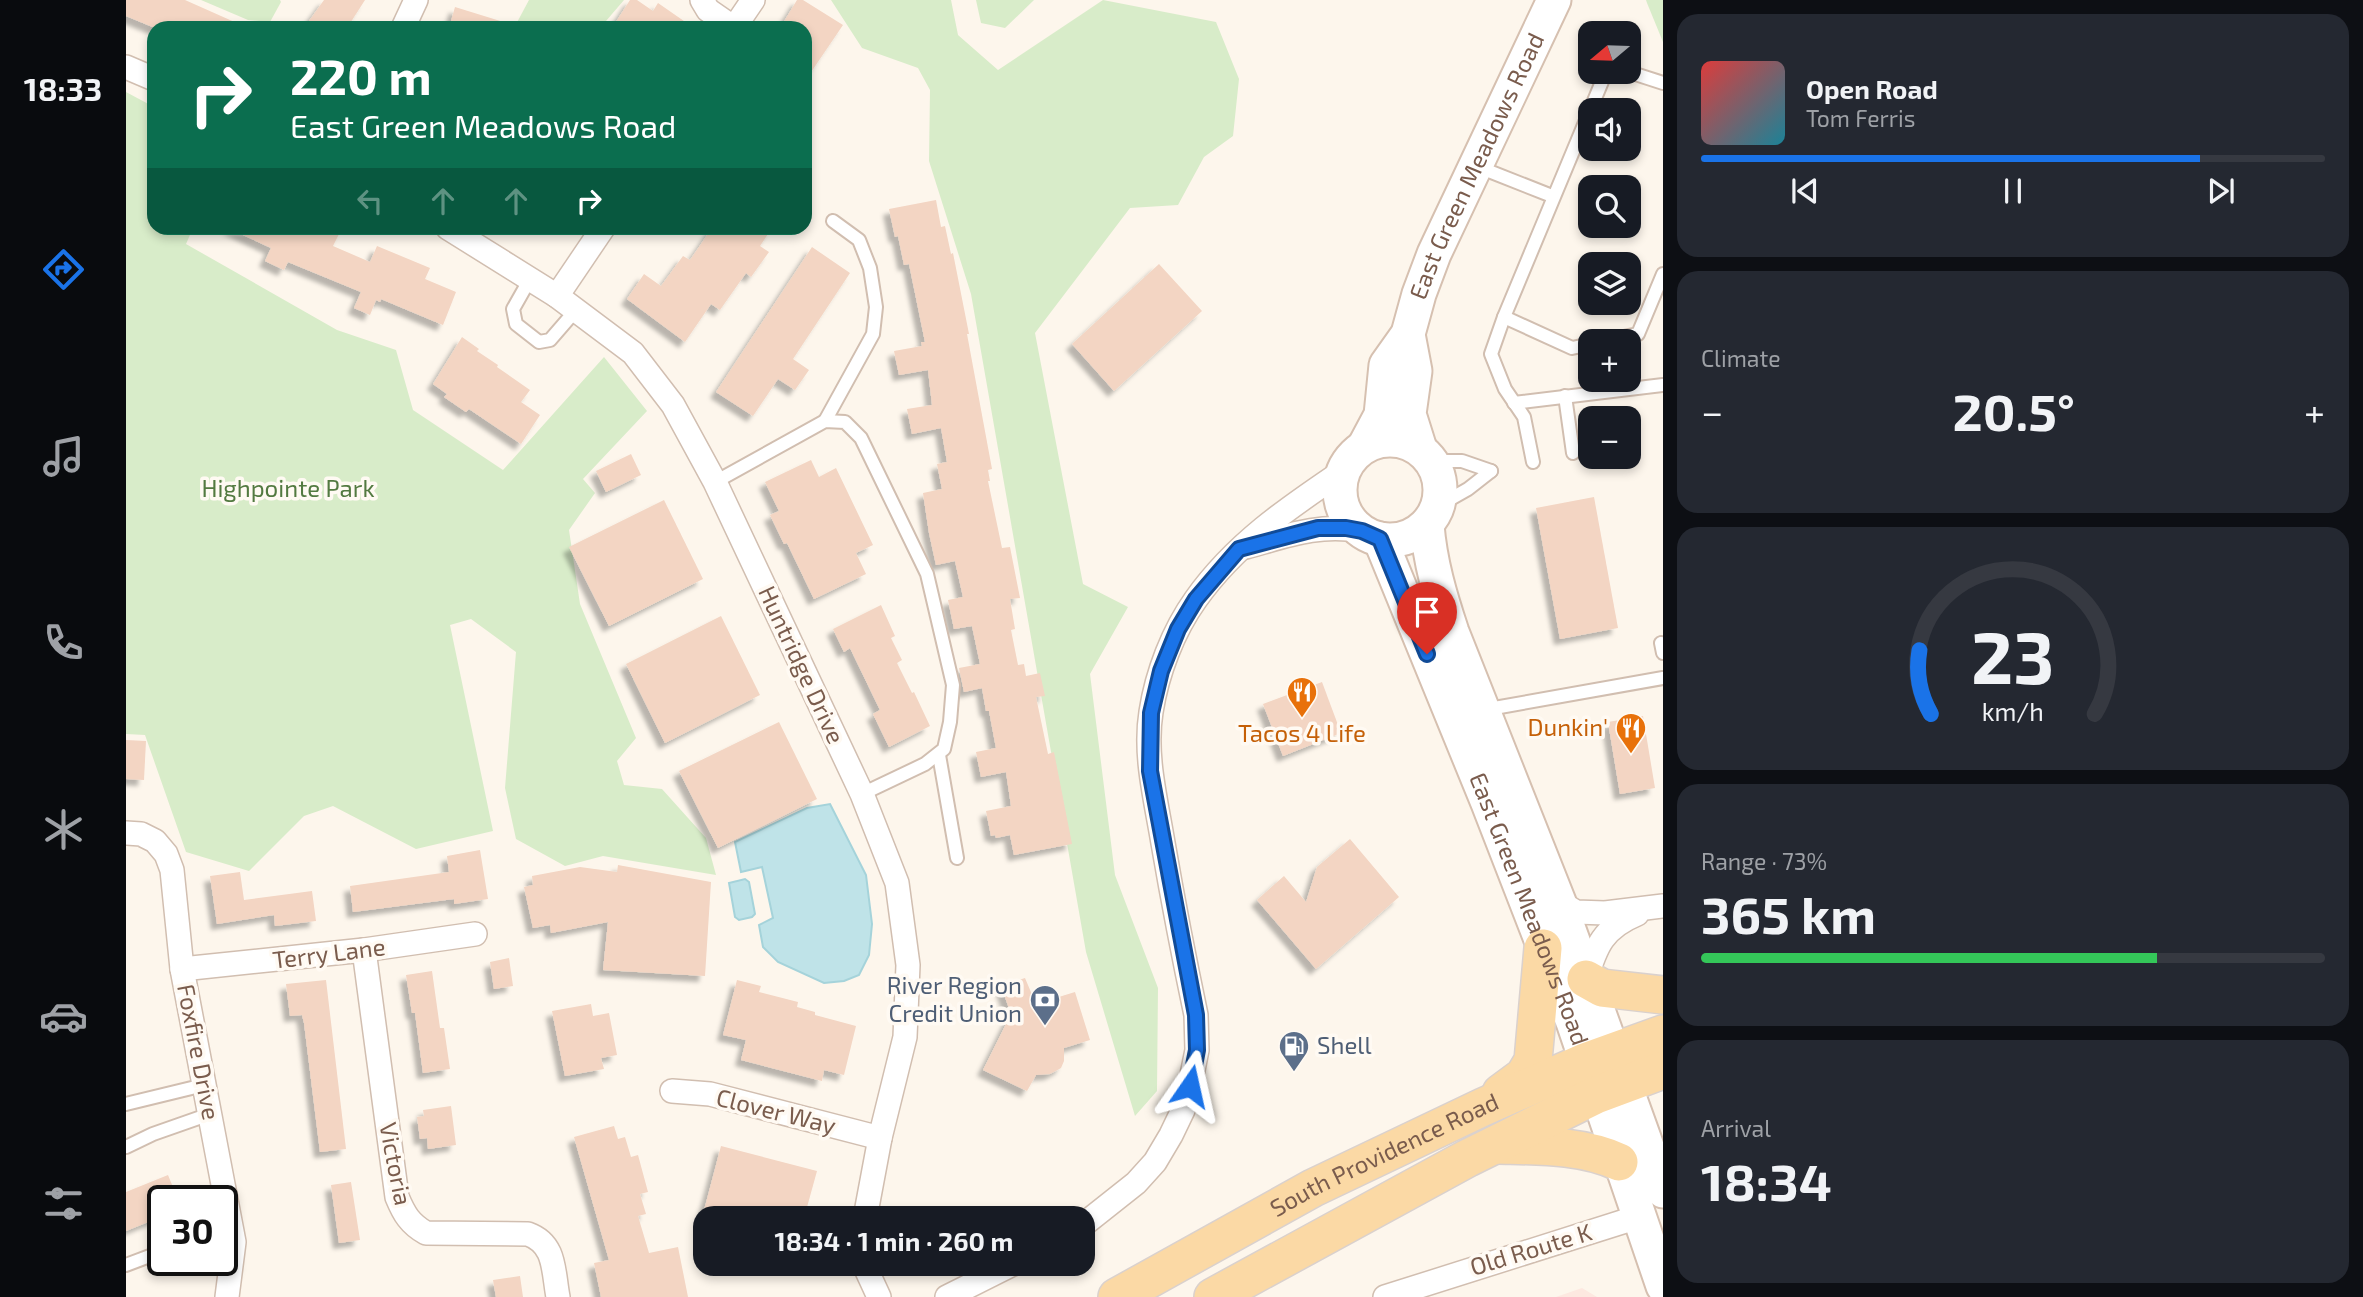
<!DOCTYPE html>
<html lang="en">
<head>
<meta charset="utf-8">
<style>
  :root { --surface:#171b24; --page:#242831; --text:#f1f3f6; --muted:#9ea1a6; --line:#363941; --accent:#1a73e8 }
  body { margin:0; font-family:"Exo 2",sans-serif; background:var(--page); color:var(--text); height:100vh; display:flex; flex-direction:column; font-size:26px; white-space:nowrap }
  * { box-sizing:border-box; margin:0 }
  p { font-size:23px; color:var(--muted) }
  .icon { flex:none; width:38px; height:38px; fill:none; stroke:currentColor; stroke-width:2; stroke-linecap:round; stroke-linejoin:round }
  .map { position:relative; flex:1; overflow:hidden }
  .panel { display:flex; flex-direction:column; gap:14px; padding:14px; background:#0d0f14; width:700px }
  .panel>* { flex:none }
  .top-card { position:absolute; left:21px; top:21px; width:665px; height:214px; border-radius:21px; box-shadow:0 4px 10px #0003; background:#0b6e4f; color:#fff; overflow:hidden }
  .needle { width:46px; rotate:251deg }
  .fabs { position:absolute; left:1452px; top:21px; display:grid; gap:14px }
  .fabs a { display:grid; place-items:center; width:63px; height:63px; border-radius:14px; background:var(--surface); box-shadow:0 4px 10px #0003; font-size:35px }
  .speed { position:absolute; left:21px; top:1185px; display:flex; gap:14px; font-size:35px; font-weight:700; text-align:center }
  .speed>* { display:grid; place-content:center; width:91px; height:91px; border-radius:50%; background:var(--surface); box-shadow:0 4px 10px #0003; line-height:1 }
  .speed .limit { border:4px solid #111; border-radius:10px; background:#fff; color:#111 }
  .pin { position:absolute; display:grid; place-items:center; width:60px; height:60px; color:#fff; margin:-72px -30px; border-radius:50% 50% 50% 0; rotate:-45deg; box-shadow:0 0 7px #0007 }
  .pin .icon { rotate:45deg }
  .me { position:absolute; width:77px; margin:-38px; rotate:11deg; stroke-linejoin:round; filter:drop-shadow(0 0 5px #0008) }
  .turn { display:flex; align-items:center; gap:24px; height:147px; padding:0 28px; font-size:32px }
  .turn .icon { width:91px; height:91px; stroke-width:2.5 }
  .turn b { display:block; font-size:49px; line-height:60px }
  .lanes { display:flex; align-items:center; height:66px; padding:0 28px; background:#0003; justify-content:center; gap:35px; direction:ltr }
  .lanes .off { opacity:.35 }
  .big { font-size:52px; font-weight:700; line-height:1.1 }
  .panel .tile { flex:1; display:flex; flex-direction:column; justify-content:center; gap:10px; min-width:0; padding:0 24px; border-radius:21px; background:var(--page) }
  .panel .dial { align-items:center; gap:0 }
  .dial svg { height:182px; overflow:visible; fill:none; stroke:var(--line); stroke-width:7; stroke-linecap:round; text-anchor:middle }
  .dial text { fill:var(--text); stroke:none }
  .song { display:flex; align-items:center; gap:21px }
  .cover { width:84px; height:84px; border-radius:10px; background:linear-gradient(135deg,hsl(0 70% 55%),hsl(190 70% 35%)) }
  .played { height:7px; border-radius:4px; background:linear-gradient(90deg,var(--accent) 80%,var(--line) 80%) }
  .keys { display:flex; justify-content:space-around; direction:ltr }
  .heat { display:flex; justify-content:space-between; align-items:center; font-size:38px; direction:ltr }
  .charge { height:10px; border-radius:5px; background:linear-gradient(90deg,#34c759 73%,var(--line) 0) }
  .trip { position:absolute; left:567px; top:1206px; width:402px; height:70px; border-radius:21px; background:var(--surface); box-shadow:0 4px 10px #0003; font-weight:700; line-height:70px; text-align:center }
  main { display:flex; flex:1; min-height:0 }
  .dock { display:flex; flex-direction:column; width:126px; justify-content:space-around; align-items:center; background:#090b0e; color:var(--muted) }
  .dock .icon { width:49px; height:49px }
  .dock .selected { color:var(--accent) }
  .dock b { font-size:32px; color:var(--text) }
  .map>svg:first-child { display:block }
  .commercial { fill:#fde8e0 }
  .green { fill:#d8ecc9 }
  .water { fill:#bfe3e8; stroke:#a5d3da; stroke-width:2 }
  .building { fill:#f3d5c3; filter:url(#shadow) }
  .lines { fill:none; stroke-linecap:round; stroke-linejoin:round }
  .lane-casing { stroke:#d1beb0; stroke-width:16 }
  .street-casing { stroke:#d1beb0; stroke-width:26 }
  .secondary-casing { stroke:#d6c0b0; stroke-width:37 }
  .primary-casing { stroke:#dad1cd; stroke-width:40 }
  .lane { stroke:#fff; stroke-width:12 }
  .street { stroke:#fff; stroke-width:23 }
  .secondary { stroke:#fff; stroke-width:33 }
  .primary { stroke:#fbd9a5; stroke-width:37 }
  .route-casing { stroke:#114b97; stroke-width:18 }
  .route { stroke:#1a73e8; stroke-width:12 }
  .labels { text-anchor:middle; stroke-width:7; stroke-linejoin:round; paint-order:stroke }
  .street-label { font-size:24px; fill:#7a5c4d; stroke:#fffaf3 }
  .park-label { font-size:24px; fill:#537a41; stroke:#fffaf3 }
  .food-label { font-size:24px; fill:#c56008; stroke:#fffaf3; text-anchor:end }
  .service-label { font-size:24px; fill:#4e5e75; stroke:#fffaf3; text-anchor:end }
</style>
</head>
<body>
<main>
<nav class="dock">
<b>18:33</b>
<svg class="icon selected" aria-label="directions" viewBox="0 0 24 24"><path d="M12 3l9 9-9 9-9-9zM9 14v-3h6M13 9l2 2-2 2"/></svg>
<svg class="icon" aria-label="music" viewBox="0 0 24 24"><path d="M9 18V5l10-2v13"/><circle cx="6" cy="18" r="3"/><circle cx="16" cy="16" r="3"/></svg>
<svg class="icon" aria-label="phone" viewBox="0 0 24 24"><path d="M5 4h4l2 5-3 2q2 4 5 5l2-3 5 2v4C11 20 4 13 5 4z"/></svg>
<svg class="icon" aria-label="climate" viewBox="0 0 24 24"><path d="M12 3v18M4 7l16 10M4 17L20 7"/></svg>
<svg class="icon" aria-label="car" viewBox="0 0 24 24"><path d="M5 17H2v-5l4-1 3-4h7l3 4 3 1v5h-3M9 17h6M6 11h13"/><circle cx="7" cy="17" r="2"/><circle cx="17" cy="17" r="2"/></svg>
<svg class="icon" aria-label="filters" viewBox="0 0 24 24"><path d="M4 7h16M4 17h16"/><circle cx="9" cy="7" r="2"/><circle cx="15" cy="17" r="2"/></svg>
</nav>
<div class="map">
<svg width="1537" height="1297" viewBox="0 0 1537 1297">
  <defs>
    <filter id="shadow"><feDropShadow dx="-6" dy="6" stdDeviation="2" flood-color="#0004"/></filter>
  </defs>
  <rect width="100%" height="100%" fill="#fdf6ec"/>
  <path class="commercial" d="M1456 1288 1471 1297H1430Z"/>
  <g class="green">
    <path d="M75 0H154L155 2 144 22 122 20Z"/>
    <path d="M403 0H498L474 28H388Z"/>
    <path d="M705 0H825L832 35 872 70 977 0 1090 22 1113 79 1107 136 1078 157 1052 205 1004 208 909 333 957 584 1002 607 964 674 989 875 1032 988 1031 1091 1009 1116 960 952 845 294 803 161 804 90 792 68 736 48Z"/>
    <path d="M850 0H908L879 28 855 23Z"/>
    <path d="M1520 0H1537V42L1521 3Z"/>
    <path d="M0 92 28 107V228H67L60 244 211 330 270 350 287 410 377 470 478 357 521 411 457 479 469 493 443 530 454 604 510 738 491 761 498 785 536 789 580 838 590 875 477 856 439 866 390 839 379 788 390 652 345 619 324 625 367 831 290 849 207 806 178 816 123 871 60 852 19 735 0 734Z"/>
  </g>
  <g class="water">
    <path d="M704 804 740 875 746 924 743 955 733 975 718 981 698 983 652 962 637 947 633 925 647 918 636 867 615 872 609 842 681 808Z"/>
    <path d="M619 879 623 882 629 914 626 917 613 920 609 917 603 883Z"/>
  </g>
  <g class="building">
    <path d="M0 0H59L122 28H29L0 16Z"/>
    <path d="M198 0H239L221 28H178Z"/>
    <path d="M504 0H511L527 11 532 3 568 28H486Z"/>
    <path d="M671 0H677L717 25 679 81V28H654Z"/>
    <path d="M329 7 384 24V28H323Z"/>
    <path d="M810 200 815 227 819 226 825 254 827 253 843 334H841L866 469 862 470 864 481H862L876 548 884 547 894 598 884 599 889 629 885 630 892 665 898 664 900 676 914 673 919 696 910 697 922 754 928 752 946 844 888 855 884 835 870 838 869 835 865 836 860 811 885 806 880 772 855 777 850 752 870 748 863 711H860L856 688 838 692 833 668 854 664 846 626 828 629 822 600 837 597 829 561 810 565 803 533 797 493 816 489 811 464 821 462 815 428 786 434 781 409 806 405 802 370 773 375 768 351 796 346 795 342H799L783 264 778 265 772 236 769 237 763 209Z"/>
    <path d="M102 228H216L207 246 244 262 251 246 304 268 299 279 330 292 317 325 255 299 254 302 250 300 244 315 228 308 235 292 162 262 158 270 139 261 145 248Z"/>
    <path d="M586 228H646L634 246 643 252 625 277 620 273 594 310 585 304 559 342 501 299 518 274 535 286 557 256 564 260Z"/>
    <path d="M686 247 724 273 667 359 683 370 669 390 652 379 627 416 590 392Z"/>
    <path d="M1033 264 1076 311 988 391 946 344Z"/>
    <path d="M336 337 353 349 351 351 372 365 371 367 404 390 395 402 414 415 395 444 343 409 340 412 318 397 321 394 307 384Z"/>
    <path d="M505 454 515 475 480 492 470 471Z"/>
    <path d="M685 460 693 477 710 468 747 545 730 553 740 574 688 599 661 543 658 544 644 515 653 511 639 482Z"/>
    <path d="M1468 497 1492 628 1434 639 1410 508Z"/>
    <path d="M538 500 577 579 483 626 443 547Z"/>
    <path d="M755 605 769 636 765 638 776 660 771 663 786 693 788 692 804 726 763 747 747 714 754 710 724 648 718 652 707 629Z"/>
    <path d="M595 616 634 695 539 743 500 664Z"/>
    <path d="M1196 682 1215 733 1157 756 1137 704Z"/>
    <path d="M1517 716 1529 788 1494 794 1482 722Z"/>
    <path d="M653 722 691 799 592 848 553 771Z"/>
    <path d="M0 740 20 741 18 780 0 779Z"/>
    <path d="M1224 839 1273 897 1190 969 1131 900 1158 876 1180 902 1191 867Z"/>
    <path d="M354 850 362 899 328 904V899L227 912 224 886 323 872 321 856Z"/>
    <path d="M492 865 585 882 579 976 477 970 482 922 425 933 424 925 407 928 398 887 407 885 406 876 454 867 491 872Z"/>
    <path d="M114 872 118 900 186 891 190 921 149 926 148 915 91 924 84 876Z"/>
    <path d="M383 958 387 986 368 989 364 962Z"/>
    <path d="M306 971 314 1028H318L324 1069 297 1073 289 1013H286L280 975Z"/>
    <path d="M899 978 910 1004 949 992 964 1040 938 1048V1061L935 1068 924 1074 910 1075 901 1091 857 1070 885 1014 875 986Z"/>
    <path d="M200 980 220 1149 194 1152 178 1023 176 1015 164 1016 160 984Z"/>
    <path d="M611 980 635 986 633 992 672 1002 671 1007 689 1012V1015L730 1026 718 1075 698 1070 696 1081 615 1060 620 1040 597 1035Z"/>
    <path d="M465 1004 467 1016 483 1013 491 1055 475 1058 478 1069 439 1076 426 1011Z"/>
    <path d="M325 1106 330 1145 302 1149 301 1138 294 1139 291 1117 298 1116 297 1110Z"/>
    <path d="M488 1126 492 1139 499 1137 505 1157 512 1155 522 1192 514 1194 520 1214 512 1216 523 1253 552 1247 562 1297H475L468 1263 483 1260 448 1137Z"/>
    <path d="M595 1146 691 1171 678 1218H576Z"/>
    <path d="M42 1175 51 1197 37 1200V1216L0 1231V1192Z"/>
    <path d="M225 1182 234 1240 213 1243 205 1185Z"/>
    <path d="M394 1276 397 1297H370L367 1280Z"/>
  </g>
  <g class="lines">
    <g class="lane-casing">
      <g id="lane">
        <path d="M1503 72 1537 83"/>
        <path d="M1350 166 1426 196"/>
        <path d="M404 279 387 309 390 324 413 342 424 340 450 310"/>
        <path d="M1378 317 1365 354 1379 389 1398 417 1407 462"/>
        <path d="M1478 341 1512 334 1537 274"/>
        <path d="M1465 344 1446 348 1378 317 1480 72"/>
        <path d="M1439 396 1447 453"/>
        <path d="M1388 403 1537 385"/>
        <path d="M699 421 747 334 750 307 744 268 733 240 707 221"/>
        <path d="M1306 461H1336L1365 471"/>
        <path d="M589 482 699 421 719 422 735 438 801 574 827 685 824 722 818 749 799 764 736 794"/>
        <path d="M1312 506 1342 489 1365 471"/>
        <path d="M1535 643 1537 653"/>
        <path d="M1357 710 1537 678"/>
        <path d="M813 755 831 858"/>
        <path d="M0 1104 78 1085"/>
        <path d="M0 1147 27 1134 84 1114"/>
        <path d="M0 1265 37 1251"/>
      </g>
    </g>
    <g class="street-casing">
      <g id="street">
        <path d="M576 0 582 10 608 28"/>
        <path d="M277 28 290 0"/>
        <path d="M608 28 627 0"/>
        <path d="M0 67 28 79"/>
        <path d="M322 228 431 296 507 353 547 405 589 482 736 794 771 883 782 965 779 1037 754 1138 739 1218"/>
        <path d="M431 296 477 228"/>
        <path d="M1120 547C1160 536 1194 523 1235 531"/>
        <path d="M0 833 15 834 29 841 40 854 46 870 56 969 108 1242 101 1297"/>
        <path d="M1433 902 1450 912 1479 913 1537 906"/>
        <path d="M238 950 271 1197C278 1214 284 1224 300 1233L402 1234C430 1244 427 1271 432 1297"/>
        <path d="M56 969 238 950 349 934"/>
        <path d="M1460 979C1470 946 1477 928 1511 914"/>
        <path d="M546 1091 584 1094 754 1138"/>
        <path d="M957 1225 1010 1183 1029 1162 1045 1135 1057 1110 1064 1085 1071 1050 1070 1015C1058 958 1047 901 1037 843 1030 800 1018 755 1025 712 1031 673 1047 631 1070 599 1109 544 1162 508 1217 471"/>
        <path d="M739 1264 741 1271 753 1297"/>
        <path d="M821 1297 887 1264"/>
        <path d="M1259 1297 1512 1217"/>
      </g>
    </g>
    <g class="secondary-casing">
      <g id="secondary">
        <path d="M1282 334 1289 371 1283 414 1294 449"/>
        <circle cx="1264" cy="490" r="50"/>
        <path id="s1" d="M1239 445 1255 415 1260 365 1282 334 1293 294 1308 254 1428 0"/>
        <path d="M1301 525C1304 562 1314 596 1326 632L1433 902 1537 1191"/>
        <path id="s2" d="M1254 539 1362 803 1447 1022 1537 1286"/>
      </g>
    </g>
    <g class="primary-casing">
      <g id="primary">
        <path d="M1460 979 1476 988 1537 995"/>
        <path d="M1375 1093 1398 1076 1407 1061 1417 948"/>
        <path d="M1372 1145C1413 1146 1456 1145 1493 1162"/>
        <path id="s3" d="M991 1297 1187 1188 1357 1107 1459 1062 1537 1034"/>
        <path d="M1087 1297 1342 1158 1470 1095 1537 1070"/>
      </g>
    </g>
    <use href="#lane" class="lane"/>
    <use href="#street" class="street"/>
    <use href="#secondary" class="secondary"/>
    <use href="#primary" class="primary"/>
  </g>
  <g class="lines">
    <g class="route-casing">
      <path id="route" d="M1064 1086 1071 1050 1070 1015 1024 771 1025 713 1035 671 1052 629 1070 599 1113 549 1192 528H1220L1236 531 1254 539 1301 654"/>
    </g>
    <use href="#route" class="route"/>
  </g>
  <defs>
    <g id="restaurant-pin" transform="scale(1.575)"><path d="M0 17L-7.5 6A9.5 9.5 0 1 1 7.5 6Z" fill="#e8710a" stroke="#fffaf3"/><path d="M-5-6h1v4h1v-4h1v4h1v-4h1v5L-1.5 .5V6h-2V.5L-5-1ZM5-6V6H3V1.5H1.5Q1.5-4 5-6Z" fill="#fff"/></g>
    <g id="bank-pin" transform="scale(1.575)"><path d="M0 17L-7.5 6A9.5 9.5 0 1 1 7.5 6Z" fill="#5c6f8a" stroke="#fffaf3"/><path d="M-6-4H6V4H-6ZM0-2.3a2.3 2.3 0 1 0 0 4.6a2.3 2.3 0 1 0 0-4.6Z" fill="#fff"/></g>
    <g id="fuel-pin" transform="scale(1.575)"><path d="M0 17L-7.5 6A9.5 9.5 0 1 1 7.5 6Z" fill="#5c6f8a" stroke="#fffaf3"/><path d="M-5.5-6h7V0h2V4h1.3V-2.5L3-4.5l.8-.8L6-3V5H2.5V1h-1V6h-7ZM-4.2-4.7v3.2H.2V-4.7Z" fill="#fff"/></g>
  </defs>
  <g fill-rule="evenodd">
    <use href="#restaurant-pin" x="1176" y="692"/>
    <use href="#restaurant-pin" x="1505" y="728"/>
    <use href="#bank-pin" x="919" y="1000"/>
    <use href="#fuel-pin" x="1168" y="1046"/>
  </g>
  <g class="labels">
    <g class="street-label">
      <text dy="8" stroke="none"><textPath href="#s1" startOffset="304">East Green Meadows Road</textPath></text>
      <text transform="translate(675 665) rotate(65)" y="8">Huntridge Drive</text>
      <text dy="8" stroke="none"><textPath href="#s2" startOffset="399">East Green Meadows Road</textPath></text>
      <text transform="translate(203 954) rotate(-7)" y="8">Terry Lane</text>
      <text transform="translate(72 1052) rotate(79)" y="8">Foxfire Drive</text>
      <text transform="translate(650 1112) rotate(14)" y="8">Clover Way</text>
      <text dy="8" stroke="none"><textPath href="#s3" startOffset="303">South Providence Road</textPath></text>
      <text transform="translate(269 1164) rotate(79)" y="8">Victoria</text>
      <text transform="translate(1405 1250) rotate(-17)" y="8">Old Route K</text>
    </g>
    <g class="park-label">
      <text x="162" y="497">Highpointe Park</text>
    </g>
    <g class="food-label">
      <text x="1482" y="736">Dunkin'</text>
      <text x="1176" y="742" text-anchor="middle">Tacos 4 Life</text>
    </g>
    <g class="service-label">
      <text x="896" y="994">River Region<tspan x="896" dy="28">Credit Union</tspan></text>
      <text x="1191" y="1054" text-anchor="start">Shell</text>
    </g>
  </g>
</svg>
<div class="fabs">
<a><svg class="needle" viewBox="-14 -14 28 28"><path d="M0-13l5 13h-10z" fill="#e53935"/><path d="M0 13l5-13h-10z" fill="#9ea1a6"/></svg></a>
<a><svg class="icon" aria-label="sound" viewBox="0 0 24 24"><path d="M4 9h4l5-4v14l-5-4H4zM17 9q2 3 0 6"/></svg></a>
<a><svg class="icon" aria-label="search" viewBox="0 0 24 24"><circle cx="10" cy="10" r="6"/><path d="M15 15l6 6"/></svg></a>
<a><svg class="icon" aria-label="layers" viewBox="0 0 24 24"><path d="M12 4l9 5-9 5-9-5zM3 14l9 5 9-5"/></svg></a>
<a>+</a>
<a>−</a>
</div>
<div class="speed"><div class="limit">30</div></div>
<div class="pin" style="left:1301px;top:654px;background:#d93025"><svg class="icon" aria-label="arrive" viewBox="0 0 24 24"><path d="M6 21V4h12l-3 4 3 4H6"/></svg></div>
<svg class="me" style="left:1064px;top:1086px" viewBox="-20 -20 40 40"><path d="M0-17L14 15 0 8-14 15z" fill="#1a73e8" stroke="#fff" stroke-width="4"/></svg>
<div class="trip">18:34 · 1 min · 260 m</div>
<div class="top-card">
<div class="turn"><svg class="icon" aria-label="right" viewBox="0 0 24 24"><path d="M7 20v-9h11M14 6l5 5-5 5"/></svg><div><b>220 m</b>East Green Meadows Road</div></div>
<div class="lanes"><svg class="icon off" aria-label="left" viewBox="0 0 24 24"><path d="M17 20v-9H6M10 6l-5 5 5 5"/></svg><svg class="icon off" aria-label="ahead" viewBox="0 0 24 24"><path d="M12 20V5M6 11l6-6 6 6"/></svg><svg class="icon off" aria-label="ahead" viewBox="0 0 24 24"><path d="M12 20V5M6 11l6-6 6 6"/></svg><svg class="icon" aria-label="right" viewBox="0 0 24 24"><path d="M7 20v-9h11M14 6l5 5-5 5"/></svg></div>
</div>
</div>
<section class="panel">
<div class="tile">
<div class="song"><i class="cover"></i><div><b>Open Road</b><p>Tom Ferris</p></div></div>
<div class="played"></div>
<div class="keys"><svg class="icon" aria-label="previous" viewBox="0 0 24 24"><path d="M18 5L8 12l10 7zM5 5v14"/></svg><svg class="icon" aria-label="pause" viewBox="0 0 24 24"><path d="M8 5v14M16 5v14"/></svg><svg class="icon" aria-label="next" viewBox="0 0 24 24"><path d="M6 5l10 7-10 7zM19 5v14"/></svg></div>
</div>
<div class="tile"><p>Climate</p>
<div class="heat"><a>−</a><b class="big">20.5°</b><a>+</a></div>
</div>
<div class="tile dial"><svg viewBox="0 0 100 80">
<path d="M14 69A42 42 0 1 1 86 69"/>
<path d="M14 69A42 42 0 0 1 9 41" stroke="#1a73e8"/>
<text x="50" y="56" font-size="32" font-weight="700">23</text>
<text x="50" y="72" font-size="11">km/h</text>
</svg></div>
<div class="tile"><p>Range · 73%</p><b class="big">365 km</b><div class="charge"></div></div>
<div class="tile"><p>Arrival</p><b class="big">18:34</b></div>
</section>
</main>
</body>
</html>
